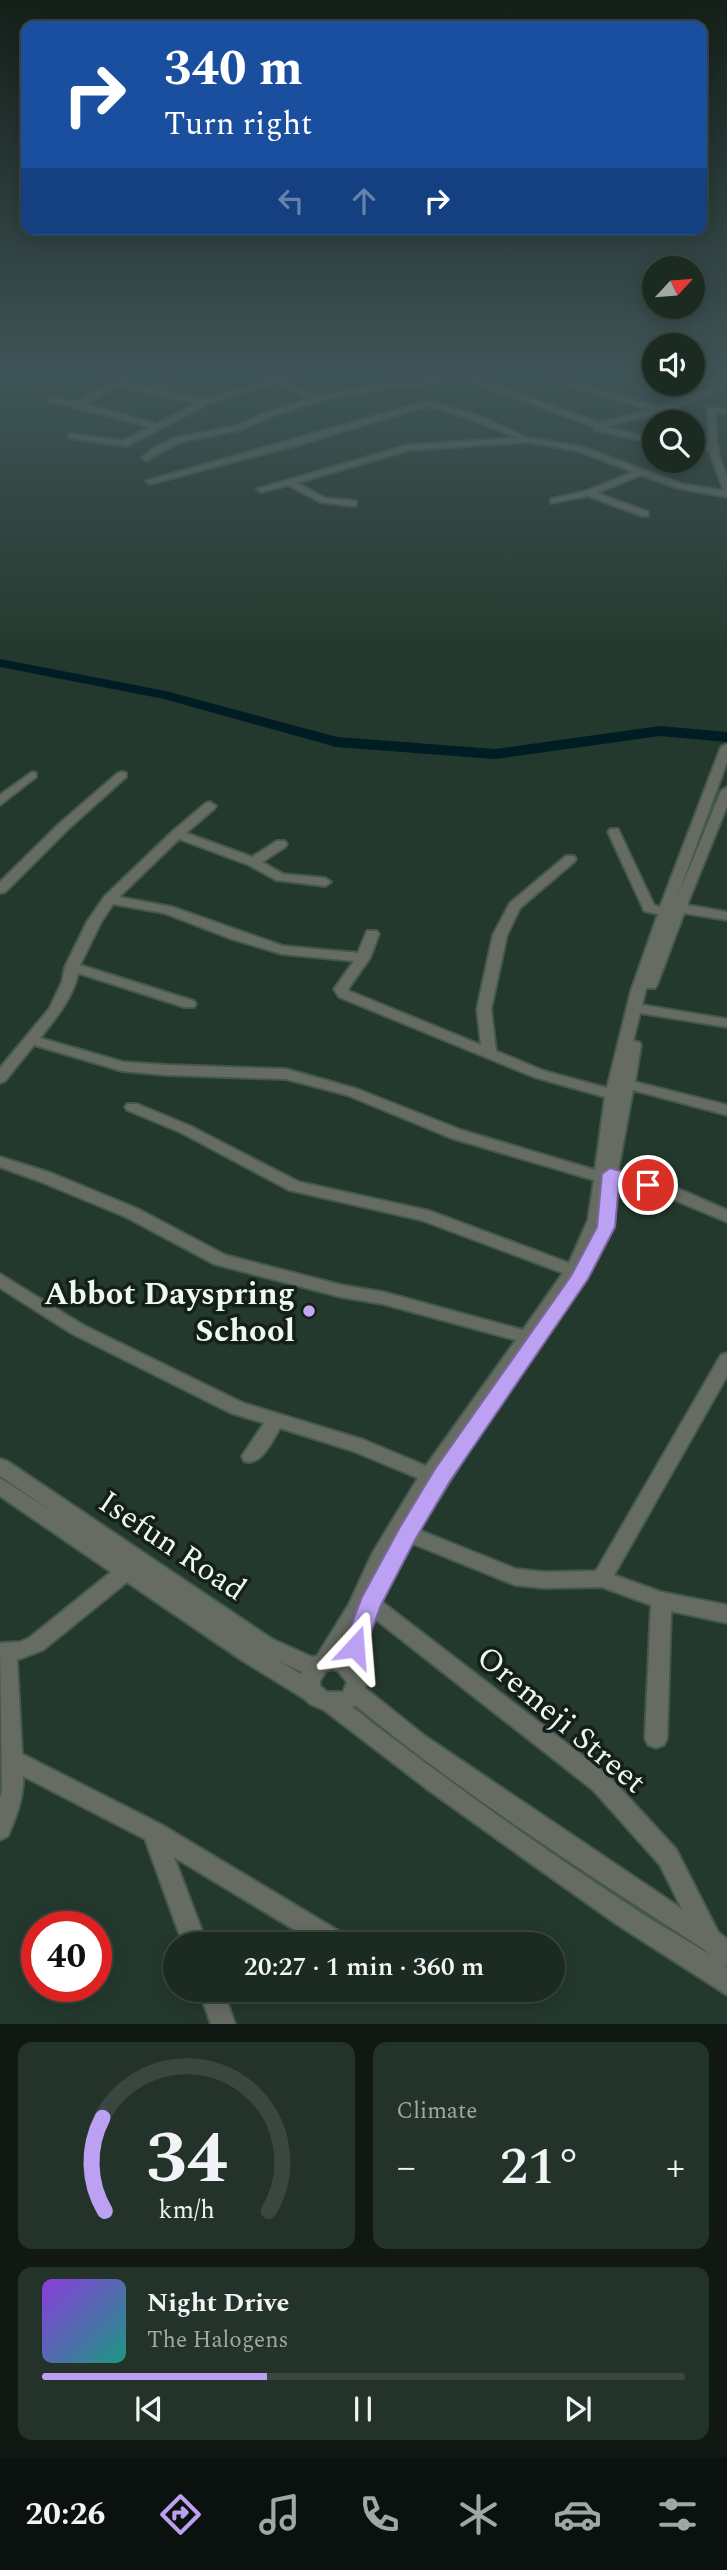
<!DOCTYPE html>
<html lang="en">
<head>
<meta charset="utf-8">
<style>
  :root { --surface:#1b2b22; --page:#24332a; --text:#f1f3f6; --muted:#a0a7a5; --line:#394740; --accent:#bca0f2 }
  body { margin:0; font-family:Spectral,serif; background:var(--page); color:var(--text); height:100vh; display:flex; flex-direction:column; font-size:26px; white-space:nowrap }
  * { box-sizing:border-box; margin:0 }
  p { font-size:23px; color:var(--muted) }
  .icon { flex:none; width:38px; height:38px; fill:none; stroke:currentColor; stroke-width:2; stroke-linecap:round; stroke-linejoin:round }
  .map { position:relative; height:2024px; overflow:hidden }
  .drawer { display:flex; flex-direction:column; gap:18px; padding:18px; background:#0f1813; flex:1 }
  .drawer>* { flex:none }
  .top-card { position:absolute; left:21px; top:21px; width:686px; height:214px; border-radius:14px; box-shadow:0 4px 18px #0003,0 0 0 2px var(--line); background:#1a4fa0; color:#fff; overflow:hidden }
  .needle { width:46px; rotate:64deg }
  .fabs { position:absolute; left:642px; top:256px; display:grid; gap:14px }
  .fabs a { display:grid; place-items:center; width:63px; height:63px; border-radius:50%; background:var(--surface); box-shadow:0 4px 18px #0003,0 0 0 2px var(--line); font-size:35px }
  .speed { position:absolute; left:21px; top:1911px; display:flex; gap:14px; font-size:35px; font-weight:700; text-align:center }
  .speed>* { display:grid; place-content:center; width:91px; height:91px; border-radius:50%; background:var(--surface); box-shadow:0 4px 18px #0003,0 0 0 2px var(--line); line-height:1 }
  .speed .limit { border:10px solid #d22; background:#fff; color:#111 }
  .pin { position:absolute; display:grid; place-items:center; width:60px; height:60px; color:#fff; margin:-30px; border:4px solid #fff; border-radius:50%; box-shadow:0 2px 7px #0007 }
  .me { position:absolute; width:77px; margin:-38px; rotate:19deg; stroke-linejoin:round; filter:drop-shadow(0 0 5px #0008) }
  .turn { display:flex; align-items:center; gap:24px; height:147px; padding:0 28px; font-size:32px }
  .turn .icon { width:91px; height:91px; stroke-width:2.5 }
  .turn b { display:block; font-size:49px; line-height:60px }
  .lanes { display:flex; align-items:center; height:66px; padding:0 28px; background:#0003; justify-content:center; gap:35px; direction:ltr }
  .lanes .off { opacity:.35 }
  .big { font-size:52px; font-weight:600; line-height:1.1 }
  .drawer .card { flex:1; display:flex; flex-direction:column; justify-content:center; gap:10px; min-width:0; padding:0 24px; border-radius:14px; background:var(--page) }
  .drawer .dial { align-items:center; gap:0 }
  .dial svg { height:182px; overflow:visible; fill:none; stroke:var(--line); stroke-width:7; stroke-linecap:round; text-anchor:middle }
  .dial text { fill:var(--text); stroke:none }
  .song { display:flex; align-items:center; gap:21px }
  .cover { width:84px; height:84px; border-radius:10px; background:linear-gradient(135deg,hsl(270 70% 55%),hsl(170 70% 35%)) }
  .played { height:7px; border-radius:4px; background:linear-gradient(90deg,var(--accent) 35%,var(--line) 35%) }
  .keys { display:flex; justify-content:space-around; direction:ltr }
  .heat { display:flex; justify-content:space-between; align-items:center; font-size:38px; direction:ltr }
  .drawer .tiles { flex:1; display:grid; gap:18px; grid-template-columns:1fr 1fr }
  .card:last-child { grid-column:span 2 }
  .trip { position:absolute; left:163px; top:1932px; width:402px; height:70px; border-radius:35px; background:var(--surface); box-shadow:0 4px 18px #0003,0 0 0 2px var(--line); font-weight:600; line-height:70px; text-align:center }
  .dock { display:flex; height:112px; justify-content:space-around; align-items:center; background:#0b110e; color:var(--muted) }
  .dock .icon { width:49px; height:49px }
  .dock .on { color:var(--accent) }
  .dock b { font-size:32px; color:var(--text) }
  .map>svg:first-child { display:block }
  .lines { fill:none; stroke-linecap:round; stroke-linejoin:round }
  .river { fill:#001d24; fill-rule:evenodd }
  .minor-casing { stroke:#44584c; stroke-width:4 }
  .minor { fill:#676c63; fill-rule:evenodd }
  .route { fill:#bca0f2; stroke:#7a689d; stroke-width:2 }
  .poi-dot { fill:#c4a7f1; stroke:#151e19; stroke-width:2.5 }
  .labels { text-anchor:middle; stroke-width:7; stroke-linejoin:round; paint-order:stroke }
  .near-poi-label { font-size:32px; font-weight:bold; fill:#ecf9f1; stroke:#151e19; text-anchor:end }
  .near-street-label { font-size:32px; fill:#ecf9f1; stroke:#151e19 }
</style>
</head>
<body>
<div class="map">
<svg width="727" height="2024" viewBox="0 0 727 2024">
  <rect width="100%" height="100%" fill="#24392d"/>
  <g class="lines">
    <path class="river" d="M0 659 166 691 337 737 495 749 660 726 727 732V742L660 736 495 759 336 747 164 699 0 667Z"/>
    <g class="minor-casing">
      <g id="minor">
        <path d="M130 372H140L124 382 148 388 182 372H193L157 389 204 400 270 381 250 372C263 372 269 378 278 378 288 379 305 372 319 372L285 382 316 397 386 383 498 372 477 378 600 423 650 410 551 380V376L659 407 719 385 693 379V375L727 382V387L679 407 605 427 654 439V443L594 430V427L468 380 386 388 322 400 275 415 240 430 180 442 146 461 142 458 152 449 174 438 236 426 269 411 308 399 277 383 239 393 208 404 127 446 69 438V434H72L123 441 150 427 46 400 50 398 77 402 109 384 99 382V378L115 381ZM118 386 197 403 156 424 85 404Z"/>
        <path d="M428 401 479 416 528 438 583 447 682 484 724 491 709 450H693V444L709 445 708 408 727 409V413H715L717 446 719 448 717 450 727 477V497L677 488 641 475 597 493 648 512V516H642L588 496 551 503V499L586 491 633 472 578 451 528 442 409 450 297 483 325 498 356 501V505L353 506 320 502 288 485 261 492 257 489 408 445 517 438 473 420 428 406 294 446 150 484 146 481Z"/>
        <path d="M727 744V762L677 898 721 791 727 787V806L687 905 727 912V920L684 913 657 985 655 988H646L642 1005 727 1019V1027L640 1013 633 1041 639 1042 641 1045 635 1082 727 1105V1115L633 1090 618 1171 672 1186 727 1210V1222L660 1194 617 1181 614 1227 592 1269 590 1273 581 1274 478 1421 484 1427 481 1432 419 1530 516 1569 544 1572 596 1571 721 1355 727 1353V1376L614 1575 661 1592 727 1605V1623L671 1611 667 1738 664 1745 656 1748 648 1745 645 1738 651 1605 602 1587 544 1588 515 1585 411 1543 381 1601 609 1776 676 1849 718 1932 727 1939V1967L724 1965 727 1968V1995L618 1925 533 1865 427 1789 324 1710 310 1704 305 1699 243 1661 127 1582 43 1650 17 1660 22 1754 162 1825 347 1936 351 1944H318L174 1857 207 1944H183L145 1839 23 1776C24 1797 16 1817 8 1836L0 1840V1797L2 1791 0 1643 20 1642 29 1638 111 1572 0 1496V1478L53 1512 0 1476V1459L7 1461 272 1639 312 1657 317 1656 349 1604 372 1554 418 1478 353 1451 280 1428C272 1441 261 1467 244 1461L242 1456 264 1423 231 1413 71 1333 0 1288V1274L83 1325 243 1403 364 1440 426 1466 516 1340 383 1304 341 1297 214 1264 126 1217 39 1181 0 1167V1157L51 1173 138 1209 225 1255 341 1285 383 1292 523 1330 563 1273 421 1220 289 1190 180 1132 127 1110 125 1107 127 1104H137L190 1126 299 1182 430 1211 569 1263 588 1220 594 1180 451 1138 347 1095 286 1079 167 1075 122 1071 34 1045 5 1081 0 1083V1068L49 1009 62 982 65 967 87 922 105 896 173 831 206 803 210 802 216 806 214 809 186 833 252 857 277 841H285L287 844 285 847 262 862 283 874 325 878 331 882 325 886 276 880 249 865 179 839 119 897 172 907 283 946 358 953 367 931H377L379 934 370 958 348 989 349 991 481 1045 477 1009 493 935 510 903 566 856H574L576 859 574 862 520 908 507 935 491 1009 496 1051 544 1071 607 1088 631 991 658 914 644 911 643 908 608 832 610 829H618L654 905 660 907 721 747ZM113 904 164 913 229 938 282 954 354 961 334 989 339 997 534 1077 605 1097 595 1170 461 1130 357 1089 286 1069 167 1065 123 1062 40 1038C56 1018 73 998 78 973L184 1007H194L196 1004 194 1001 80 965 101 922ZM375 1619 593 1790 660 1865 682 1909 425 1736 365 1688 368 1679 359 1663ZM277 1660 302 1672 301 1674ZM332 1669 338 1671 347 1682 343 1692H327L320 1686V1681L326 1671ZM356 1706C464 1795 584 1872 702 1948L710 1955C684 1938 657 1924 632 1907 536 1844 442 1777 352 1707Z"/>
        <path d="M32 772 36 773V777L0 805V795Z"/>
        <path d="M122 772 126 773V777L67 830 5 892 0 893V882L59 824 118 773Z"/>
        <path d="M199 1990H223L235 2024H211Z"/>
      </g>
    </g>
    <use href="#minor" class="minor"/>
  </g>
  <linearGradient id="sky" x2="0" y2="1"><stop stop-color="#141f19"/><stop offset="0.57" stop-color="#3f5457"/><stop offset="1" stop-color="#3f5457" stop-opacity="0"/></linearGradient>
  <rect width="727" height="656" fill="url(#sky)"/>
  <path class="route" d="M610 1168 654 1181 657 1185 648 1191 619 1183 615 1227 588 1279 450 1481 415 1540 381 1605 363 1654 355 1657 347 1654 343 1647 362 1597 400 1527 435 1469 571 1276 597 1227 602 1174Z"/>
  <circle class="poi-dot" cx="309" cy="1311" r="7"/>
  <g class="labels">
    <g class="near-poi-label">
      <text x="295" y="1304">Abbot Dayspring<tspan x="295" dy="37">School</tspan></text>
    </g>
    <g class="near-street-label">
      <text transform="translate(173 1545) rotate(34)" y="11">Isefun Road</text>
      <text transform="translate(562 1719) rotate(40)" y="11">Oremeji Street</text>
    </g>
  </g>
</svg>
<div class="fabs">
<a><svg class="needle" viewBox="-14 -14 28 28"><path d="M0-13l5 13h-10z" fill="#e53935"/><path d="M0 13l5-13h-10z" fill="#a0a7a5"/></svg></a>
<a><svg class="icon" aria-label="sound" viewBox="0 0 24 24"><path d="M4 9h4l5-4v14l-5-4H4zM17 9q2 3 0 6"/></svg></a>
<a><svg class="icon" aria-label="search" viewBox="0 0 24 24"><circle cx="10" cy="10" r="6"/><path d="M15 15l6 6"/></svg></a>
</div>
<div class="speed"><div class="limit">40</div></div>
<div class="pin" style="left:648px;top:1185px;background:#d93025"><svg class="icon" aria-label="arrive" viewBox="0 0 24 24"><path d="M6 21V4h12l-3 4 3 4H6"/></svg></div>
<svg class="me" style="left:355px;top:1647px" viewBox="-20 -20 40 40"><path d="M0-17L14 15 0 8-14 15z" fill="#bca0f2" stroke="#fff" stroke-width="4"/></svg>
<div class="trip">20:27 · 1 min · 360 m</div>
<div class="top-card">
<div class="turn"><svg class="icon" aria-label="right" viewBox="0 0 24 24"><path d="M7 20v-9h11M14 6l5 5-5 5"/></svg><div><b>340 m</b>Turn right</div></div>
<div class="lanes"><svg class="icon off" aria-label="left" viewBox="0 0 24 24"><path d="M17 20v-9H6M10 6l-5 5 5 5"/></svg><svg class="icon off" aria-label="ahead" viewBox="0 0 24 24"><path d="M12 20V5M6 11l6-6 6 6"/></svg><svg class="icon" aria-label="right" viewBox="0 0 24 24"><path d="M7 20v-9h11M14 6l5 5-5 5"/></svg></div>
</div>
</div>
<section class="drawer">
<div class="tiles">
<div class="card dial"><svg viewBox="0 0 100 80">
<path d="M14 69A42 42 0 1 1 86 69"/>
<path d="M14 69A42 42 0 0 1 13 28" stroke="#bca0f2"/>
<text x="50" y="56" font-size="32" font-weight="700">34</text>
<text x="50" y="72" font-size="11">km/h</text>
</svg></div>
<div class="card"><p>Climate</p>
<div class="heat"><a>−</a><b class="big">21°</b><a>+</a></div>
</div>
<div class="card">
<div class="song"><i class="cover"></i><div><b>Night Drive</b><p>The Halogens</p></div></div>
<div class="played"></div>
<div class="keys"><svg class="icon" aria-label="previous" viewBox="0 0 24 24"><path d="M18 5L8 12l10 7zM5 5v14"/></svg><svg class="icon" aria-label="pause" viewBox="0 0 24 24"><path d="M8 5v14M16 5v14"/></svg><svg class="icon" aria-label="next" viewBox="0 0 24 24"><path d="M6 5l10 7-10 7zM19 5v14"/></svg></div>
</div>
</div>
</section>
<nav class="dock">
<b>20:26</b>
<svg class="icon on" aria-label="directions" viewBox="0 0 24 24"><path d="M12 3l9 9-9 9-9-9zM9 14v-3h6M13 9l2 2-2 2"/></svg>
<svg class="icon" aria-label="music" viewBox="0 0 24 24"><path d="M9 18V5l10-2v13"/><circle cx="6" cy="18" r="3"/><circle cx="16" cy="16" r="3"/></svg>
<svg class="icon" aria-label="phone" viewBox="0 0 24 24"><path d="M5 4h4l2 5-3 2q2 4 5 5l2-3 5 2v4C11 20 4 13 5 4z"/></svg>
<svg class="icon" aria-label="climate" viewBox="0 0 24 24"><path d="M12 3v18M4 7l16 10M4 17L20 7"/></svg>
<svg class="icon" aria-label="car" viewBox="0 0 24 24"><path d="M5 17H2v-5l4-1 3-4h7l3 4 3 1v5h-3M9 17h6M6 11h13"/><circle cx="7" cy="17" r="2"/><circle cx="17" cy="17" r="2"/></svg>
<svg class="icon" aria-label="filters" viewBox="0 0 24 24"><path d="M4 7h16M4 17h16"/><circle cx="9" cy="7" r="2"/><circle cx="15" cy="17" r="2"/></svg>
</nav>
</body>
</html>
